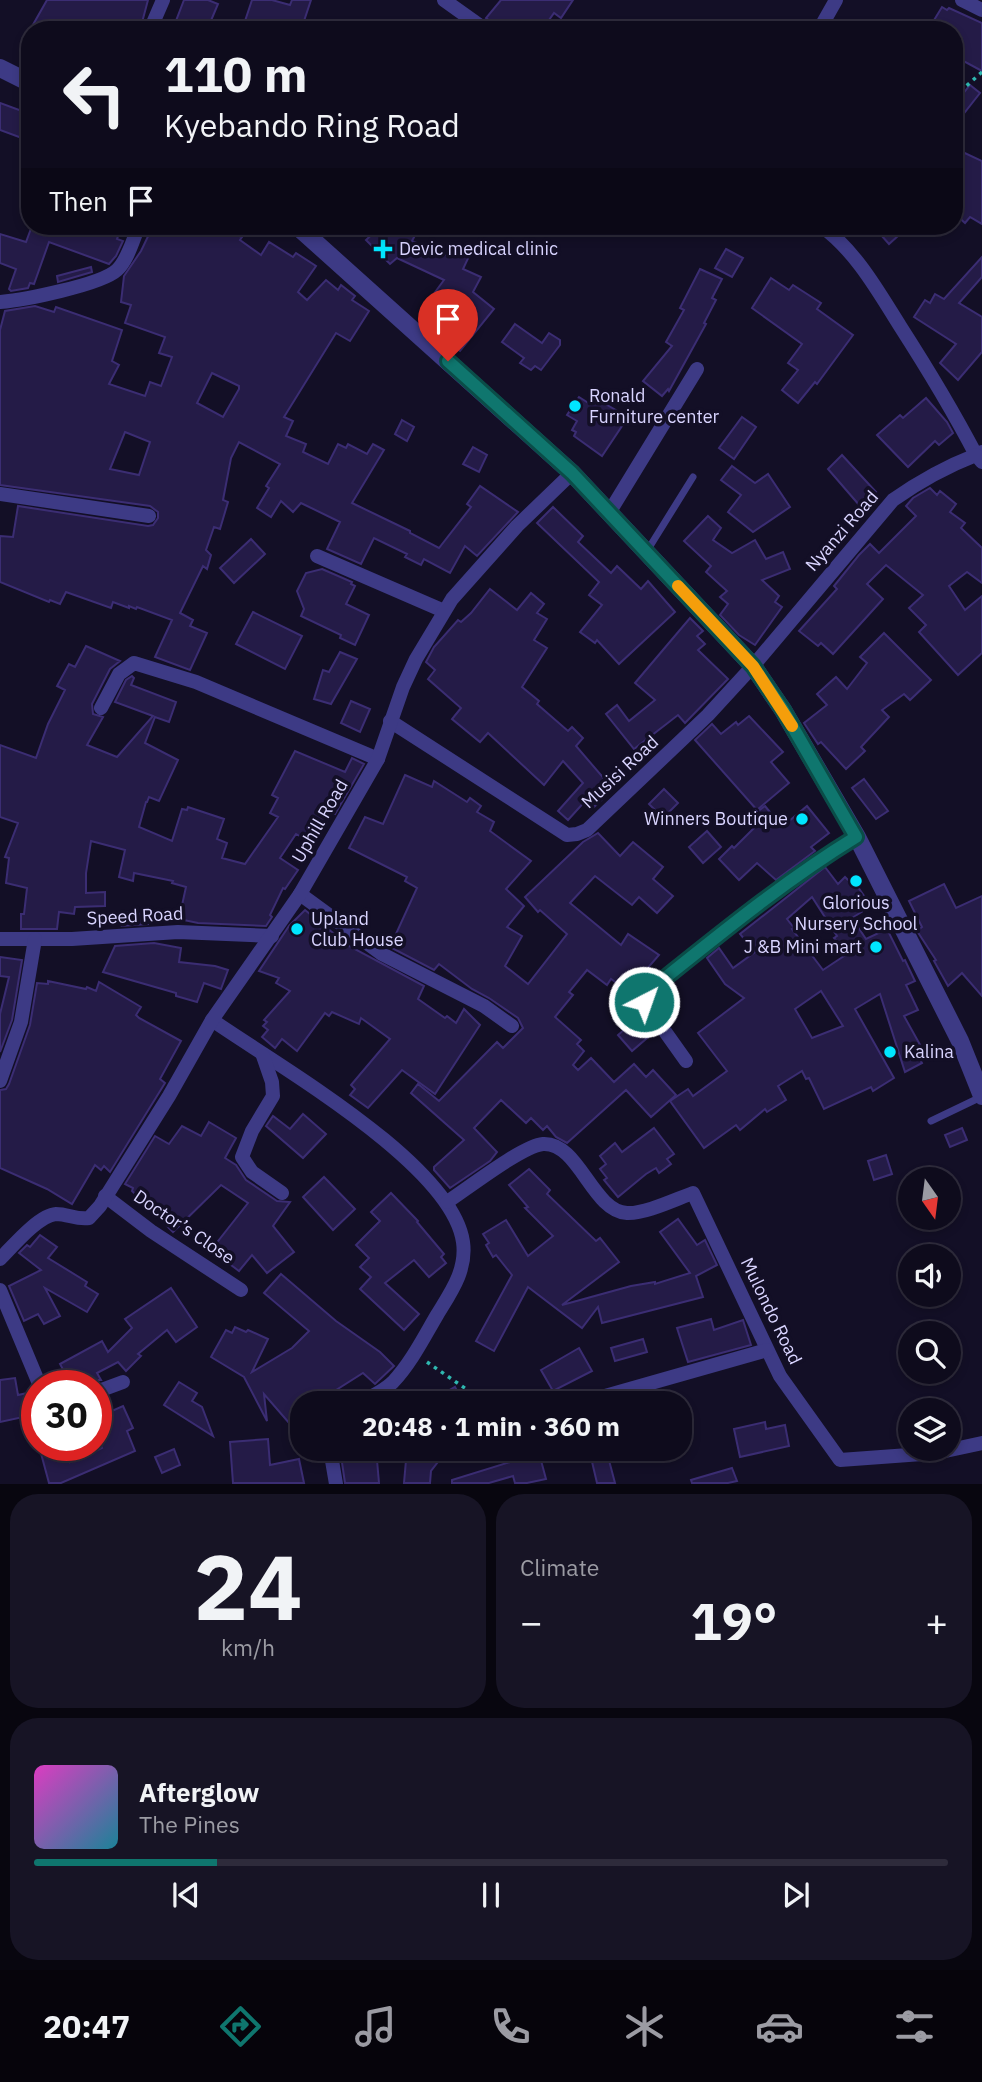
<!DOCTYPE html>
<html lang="en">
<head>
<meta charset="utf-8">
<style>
  :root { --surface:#0e0b1c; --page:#171425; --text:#f1f3f6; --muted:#9b9ba3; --line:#2e2b3b; --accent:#0f766e }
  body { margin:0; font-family:"IBM Plex Sans",sans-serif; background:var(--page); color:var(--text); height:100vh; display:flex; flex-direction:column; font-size:26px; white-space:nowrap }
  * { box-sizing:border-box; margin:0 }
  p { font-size:23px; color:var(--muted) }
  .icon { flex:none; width:38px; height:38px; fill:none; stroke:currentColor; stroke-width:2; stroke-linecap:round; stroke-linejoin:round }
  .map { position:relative; height:1484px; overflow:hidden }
  .details { display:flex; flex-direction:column; gap:10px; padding:10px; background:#08060f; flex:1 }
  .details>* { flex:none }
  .guide { position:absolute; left:21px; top:21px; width:942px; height:214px; border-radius:28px; box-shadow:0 4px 10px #0003,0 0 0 2px var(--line); background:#0e0b1c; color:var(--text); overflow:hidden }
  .needle { width:46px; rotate:166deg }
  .controls { position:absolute; left:898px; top:1167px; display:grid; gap:14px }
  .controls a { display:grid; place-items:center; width:63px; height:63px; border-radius:50%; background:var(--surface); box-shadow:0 4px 10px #0003,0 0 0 2px var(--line); font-size:35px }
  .speed { position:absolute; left:21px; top:1370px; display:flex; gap:14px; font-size:35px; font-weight:700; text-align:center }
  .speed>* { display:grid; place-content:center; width:91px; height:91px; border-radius:50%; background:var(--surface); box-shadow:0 4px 10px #0003,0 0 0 2px var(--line); line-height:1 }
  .speed .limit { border:10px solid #d22; background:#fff; color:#111 }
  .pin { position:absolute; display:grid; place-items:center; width:60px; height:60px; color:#fff; margin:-72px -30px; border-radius:50% 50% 50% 0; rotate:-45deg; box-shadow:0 0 7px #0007 }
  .pin .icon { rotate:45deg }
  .me { position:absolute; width:77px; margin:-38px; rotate:41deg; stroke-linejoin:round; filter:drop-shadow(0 0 5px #0008) }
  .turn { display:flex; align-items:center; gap:24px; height:147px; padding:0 28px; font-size:32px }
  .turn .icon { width:91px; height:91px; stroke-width:2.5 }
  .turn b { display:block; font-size:49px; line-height:60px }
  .then { display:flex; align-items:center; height:66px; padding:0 28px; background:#0003; gap:14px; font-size:26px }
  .big { font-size:52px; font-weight:700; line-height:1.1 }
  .details .widget { flex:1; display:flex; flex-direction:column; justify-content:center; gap:10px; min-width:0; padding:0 24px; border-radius:28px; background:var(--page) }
  .details .dial { align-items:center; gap:0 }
  .dial b { font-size:91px; line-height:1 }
  .song { display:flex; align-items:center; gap:21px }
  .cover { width:84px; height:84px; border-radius:10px; background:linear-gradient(135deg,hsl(310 70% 55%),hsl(190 70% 35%)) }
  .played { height:7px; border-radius:4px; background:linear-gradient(90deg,var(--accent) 20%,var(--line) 20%) }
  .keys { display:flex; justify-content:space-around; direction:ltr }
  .heat { display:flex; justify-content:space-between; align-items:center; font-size:38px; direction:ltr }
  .details .tiles { flex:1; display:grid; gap:10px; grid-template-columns:1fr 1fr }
  .widget:last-child { grid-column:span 2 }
  .trip { position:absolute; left:290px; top:1391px; width:402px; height:70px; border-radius:28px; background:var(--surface); box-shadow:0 4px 10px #0003,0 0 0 2px var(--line); font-weight:700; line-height:70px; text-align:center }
  .menu { display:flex; height:112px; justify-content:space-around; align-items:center; background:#06040b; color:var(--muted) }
  .menu .icon { width:49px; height:49px }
  .menu .selected { color:var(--accent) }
  .menu b { font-size:32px; color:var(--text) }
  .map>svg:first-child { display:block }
  .building { fill:#241b47; stroke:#3b2d73; stroke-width:2; fill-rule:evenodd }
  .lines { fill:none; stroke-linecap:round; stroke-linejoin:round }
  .path { stroke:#2fb8b0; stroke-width:3.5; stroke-dasharray:3.5 5; stroke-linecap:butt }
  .service { stroke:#3d3a85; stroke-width:7 }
  .minor { stroke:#3d3a85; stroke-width:14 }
  .tertiary { stroke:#3d3a85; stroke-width:18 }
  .route-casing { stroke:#0a4d48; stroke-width:18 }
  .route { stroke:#0f766e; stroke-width:12 }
  .slow { stroke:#f59e0b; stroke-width:12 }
  .poi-dot { fill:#00e5ff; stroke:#130f26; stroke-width:2.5 }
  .labels { text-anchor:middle; stroke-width:7; stroke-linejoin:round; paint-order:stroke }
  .poi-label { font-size:18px; fill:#d9d4ff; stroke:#130f26; text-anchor:start }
  .street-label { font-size:18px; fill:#d9d4ff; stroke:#130f26 }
</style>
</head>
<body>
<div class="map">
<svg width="982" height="1484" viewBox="0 0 982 1484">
  <rect width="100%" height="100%" fill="#130f26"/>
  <g class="building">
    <path d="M47 0H148L140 30H94L84 24 82 30H30Z"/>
    <path d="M184 0H208L218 4 207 30H183L174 26Z"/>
    <path d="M252 0H272L290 5 292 0H311L301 30H242Z"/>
    <path d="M501 0H573L561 18 554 13 542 30H502L486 18Z"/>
    <path d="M942 7 947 10 949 8 982 23V71L954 56V30H928Z"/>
    <path d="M970 85 980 93 954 126V105Z"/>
    <path d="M0 103 30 114V141L0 130Z"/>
    <path d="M954 148 982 161V224L970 217 965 223 954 213Z"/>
    <path d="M32 226H122L117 239 123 241 116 256 109 264 49 242 34 284 30 283 28 288 11 291 9 289 16 269 0 263V234L26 242Z"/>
    <path d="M153 226H244L239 236 242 237 240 240 261 255 269 242 293 257 296 253 316 266 298 292 307 300 326 280 338 290 341 285 355 296 352 300 369 311 350 341 336 333 284 417 293 421 286 436 306 444 303 452 328 464 338 444 346 448 348 444 367 454 373 444 384 450 352 503 410 531V533L439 548 471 507 467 504 480 486 518 512 477 556 465 546 450 573 424 559 421 565 405 557 407 554 374 538 361 564 327 549 340 522 301 503 293 512 281 501 271 517 257 508 269 488 266 486 280 464 239 442 231 458 223 500 228 502 220 529 214 527 206 550 211 555 207 569 203 566 180 613 193 620 190 626 207 633 190 670 155 657 172 620 137 607 136 609 129 606V608L113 602 111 608 66 592 60 604 50 600 49 602 0 582V536L13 537 18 506 148 526 153 525 158 518V512L150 506 0 485V330L5 311 35 306 54 312 56 307 122 330 112 361 119 365 109 384 145 396 150 382 161 386 172 357 159 353 165 337 125 323 131 305 121 302 124 276 141 251ZM212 373 239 386V389L223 417 197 403ZM125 432 150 442 139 475 110 469Z"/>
    <path d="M381 226H420L412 241 445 255 451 243 471 252 463 269 481 277 473 292 494 309 460 351 437 334 454 310 433 295 444 280 397 258 390 264 366 240Z"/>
    <path d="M873 226H909L889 244Z"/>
    <path d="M726 249 743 258 732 277 715 268Z"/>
    <path d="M982 257V277L959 303 982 317V352L958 380 940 363 956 344 914 317 925 300 930 303 935 294 944 299Z"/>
    <path d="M91 267 92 272 58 282 57 276Z"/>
    <path d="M700 269 722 279 712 298 716 300 704 323 706 324 669 391 668 389 662 396 643 381 672 346 666 342 684 310 680 308Z"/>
    <path d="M771 278 789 290 793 285 821 303 817 309 853 335 817 384 815 382 798 403 782 390 798 370 788 363 802 344 752 308Z"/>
    <path d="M515 324 542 343 549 333 560 340V345L541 370 535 366 531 370 520 363 524 358 502 342Z"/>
    <path d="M579 397 590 404 593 397 628 417 602 456 574 436 576 432 572 430 577 421 567 415Z"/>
    <path d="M926 398 947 422 953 433 939 445 935 441 908 467 877 435 900 415 903 418Z"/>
    <path d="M742 417 756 427 734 459 719 448Z"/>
    <path d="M402 420 414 427 407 441 395 434Z"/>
    <path d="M473 447 487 455 479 472 463 464Z"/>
    <path d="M842 455 876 492 860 506 828 469Z"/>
    <path d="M732 466 755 483 768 474 790 507 753 532 728 512 741 495 721 480Z"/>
    <path d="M930 488 937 495 940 491 956 504 950 512 965 523 961 528 982 548V583L967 572 949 586 965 610 982 596V653L958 675 919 632 926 625 909 608 923 595 886 565 867 584 883 599 833 654 821 643 818 646 799 631 837 589 834 586 859 555 870 544 879 553 916 516 906 506 913 498Z"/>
    <path d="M553 507 583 536 578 542 611 573 617 566 641 589 648 581 675 612 619 664 597 640 595 643 580 632 602 605 589 595 599 582 537 523Z"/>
    <path d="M708 516 721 528 713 540 732 553 755 540 766 559 783 552 790 569 762 580 779 596 775 602 782 607 755 645 739 635 720 615 728 604 720 597 727 591 706 572 711 566 684 541Z"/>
    <path d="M251 539 265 554 234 583 220 568Z"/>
    <path d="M322 569 352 582 351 584 355 586 346 604 369 615 355 645 340 638 341 635 301 616 304 609 297 591 306 573Z"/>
    <path d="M490 589 517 610 531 593 544 604 537 613 547 619 534 640 547 648 522 687 539 701 537 704 568 731 572 727 583 738 576 746 613 789 594 807 587 799 568 820 558 811 583 783 563 761 544 785 488 733 480 742 452 719 461 708 428 679 435 670 426 662 434 647 458 620 461 622 471 613Z"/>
    <path d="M253 612 302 636 285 669 236 644Z"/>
    <path d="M690 618 703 631 697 636 705 644 698 650 728 679 685 723 678 715 634 749 606 714 617 705 629 721 655 700 635 683Z"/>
    <path d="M884 633 931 680 910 700 904 694 882 710 889 717 861 747 865 751 846 769 821 742 818 744 804 723 827 705 817 694 836 677 847 689 867 663 860 657Z"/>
    <path d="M86 646 120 661 110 669 92 704 93 714 103 717 87 745 117 757 153 716 115 702 126 680 132 676 134 678 131 685 176 702 169 722 155 717 145 743 178 760 159 801 149 797 147 802H146L139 827 172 841 182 809 187 810 188 807 224 819 217 839 227 843 222 858 245 864 278 817 270 813 278 798 272 795 295 751 345 772 352 758 364 764 335 814 331 813 314 844 296 834 280 858 298 870 285 889 283 888 270 915 272 917 266 926 198 923 179 919 186 887 172 883 173 881 134 873 133 881 119 877 125 850 91 841 86 873V893L105 892V906L75 907 74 914 59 912 57 929H21V914H24L27 888 6 883 9 858 5 857 18 823 0 817V745L36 758 48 724 65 690 57 686 69 664 75 667Z"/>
    <path d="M340 652 357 659 331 704 314 699 323 670 329 672Z"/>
    <path d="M351 701 370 709 360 732 341 723Z"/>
    <path d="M749 716 783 752 771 762 789 783 757 810 695 740 712 724 721 734 736 722 738 725Z"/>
    <path d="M405 775 432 787 434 781 467 802 470 798 481 806 477 812 494 822 490 831 531 861 506 889 524 906 507 927 522 936 505 966 528 984 567 934 540 910 538 912 525 897 583 842 598 833 620 856 633 842 663 867 653 879 673 896 657 913 639 897 632 905 595 876 570 903 621 945 628 934 659 955 628 991 611 979 607 985 587 970 569 992 573 995 555 1017 581 1040 577 1044 584 1051 573 1065 578 1070 591 1058 614 1082 634 1064 646 1077 653 1070 676 1095 651 1117 626 1090 567 1143 556 1137 547 1126 543 1130 531 1118 526 1123 501 1100 474 1128 497 1152 490 1161 450 1188 434 1170V1167L464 1140 411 1093 418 1084 439 1101 497 1042 503 1048 523 1028 518 1018 489 998 472 989 439 964 434 970 390 947 417 888 405 881 407 877 349 848 365 817 383 824Z"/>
    <path d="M864 779 888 811 876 819 852 788Z"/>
    <path d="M664 789 678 803 663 818 649 804Z"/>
    <path d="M765 806 782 827 807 806 829 833 811 847 815 851 776 880 757 863 739 880 719 859 732 846 734 848 756 826 750 817Z"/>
    <path d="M707 831 721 847 703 863 689 847Z"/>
    <path d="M825 867 838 884 845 877 850 882 853 880 871 906 852 918 866 939 887 929 903 961 905 960 915 981 906 985 918 1010 904 1016 923 1050 917 1053 922 1063 905 1072 880 994 855 1009 894 1078 873 1091 871 1087 824 1109 809 1078 806 1079 802 1071 778 1086 786 1100 767 1112 765 1109 740 1130 736 1125 704 1148 670 1101 688 1089 693 1096 727 1071 698 1033 744 998 725 984 707 958 719 948 733 968 755 952 740 934ZM812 897 837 936 834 938 847 954 823 970 792 929 794 928 787 919ZM821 991 843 1026 812 1038 795 1009Z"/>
    <path d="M944 884 956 908 982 896V996L962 973 948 986 934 961 936 960 917 931 922 927 909 901Z"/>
    <path d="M305 910 349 946 424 986 418 999 445 1018 447 1016 456 1023 464 1009 480 1025 435 1094 402 1070 368 1108 350 1095 355 1089 351 1085 390 1039 361 1018 359 1024 332 1012 329 1016 325 1013 297 1051 282 1039 275 1048 262 1037 268 1030 263 1026 267 1022 264 1020 290 991 276 983 279 978 259 971 289 926Z"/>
    <path d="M127 912 149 915 148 924 122 926Z"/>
    <path d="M154 943 181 948 179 962 215 966 228 970 221 989 204 983 197 1002 176 996V993L103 972 115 946Z"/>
    <path d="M0 957 22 960 12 1020 0 1052V1014L9 977 0 976Z"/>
    <path d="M48 981 86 989 87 987 96 991 99 982 141 1007 136 1015 139 1018 181 1041 160 1079 165 1083 110 1172 104 1166 101 1170 95 1165 72 1204 47 1189 0 1168V1090L6 1089 9 1084 30 1025 37 983 48 984Z"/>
    <path d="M641 1015 654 1032 632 1051 618 1035Z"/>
    <path d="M303 1114 326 1134 303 1158 266 1126 273 1116 290 1129Z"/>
    <path d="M209 1122 236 1138 225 1158 236 1165 246 1180 277 1201 290 1202 273 1226 294 1252 267 1273 252 1255 239 1271 211 1250 248 1203 221 1185 173 1232 132 1191 133 1188 125 1184 155 1136 169 1144 182 1126 201 1136Z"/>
    <path d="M654 1128 674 1154 667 1159 671 1164 659 1173 656 1168 646 1174 618 1197 604 1180 607 1178 600 1169 606 1164 600 1156 615 1143 622 1152Z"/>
    <path d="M962 1128 967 1140 950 1147 945 1135Z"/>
    <path d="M886 1155 892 1174 874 1180 868 1161Z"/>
    <path d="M529 1169 550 1190 547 1194 596 1241 600 1238 619 1262 562 1305 631 1286 655 1282V1284L690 1273 660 1232 678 1219 697 1245 705 1240 717 1265 696 1276 703 1297 602 1323 598 1307 582 1328 528 1287 494 1351 476 1341 512 1275 496 1255 493 1257 486 1245 489 1243 483 1234 506 1220 528 1256 553 1236 525 1208 528 1207 509 1185Z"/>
    <path d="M324 1177 355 1209 333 1230 303 1197Z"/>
    <path d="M391 1193 418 1221 417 1222 444 1254 441 1257 446 1263 429 1277 414 1260 385 1283 419 1314 404 1330 360 1289 371 1277 360 1267 369 1258 356 1245 380 1221 371 1212Z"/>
    <path d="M40 1235 57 1247 48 1258 87 1282 85 1286 98 1294 87 1312 45 1288 60 1316 44 1324 38 1314 24 1321 9 1286 41 1270 19 1253 27 1245 30 1247Z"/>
    <path d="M281 1274 336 1321 380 1352 394 1366 375 1384 363 1373 325 1397 323 1392 309 1404H303V1439L264 1394 267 1421 244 1377 211 1357 226 1330 232 1333 235 1327 246 1332 248 1330 268 1339 252 1372 292 1348 309 1331 264 1293Z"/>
    <path d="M171 1288 197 1327 176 1342 167 1330 138 1354 141 1356 126 1371 118 1362 97 1373 101 1380H99L89 1386H72L60 1364 102 1341 108 1352 132 1328 125 1319Z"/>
    <path d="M711 1319 714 1330 743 1320 751 1345 688 1362 677 1328Z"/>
    <path d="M643 1339 647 1352 615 1361 611 1348Z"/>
    <path d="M579 1348 592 1371 553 1391 541 1370Z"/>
    <path d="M15 1378 18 1395 32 1392 37 1414 0 1422V1380Z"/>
    <path d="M179 1382 197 1393 192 1401 202 1407 213 1436 164 1405Z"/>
    <path d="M455 1387 464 1404H425Z"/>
    <path d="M123 1406 133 1428 127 1431 135 1451 61 1483H49L39 1446H66L70 1462 102 1448 96 1434V1418Z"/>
    <path d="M765 1422 766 1429 785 1425 789 1446 740 1457 734 1429Z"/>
    <path d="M268 1439 270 1465 299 1459 304 1483H233L230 1442Z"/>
    <path d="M174 1449 180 1465 162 1473 155 1457Z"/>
    <path d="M340 1449H376L379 1483H345Z"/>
    <path d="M407 1449H448L431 1471 430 1483H404Z"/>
    <path d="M589 1449H606L615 1483H597Z"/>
    <path d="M539 1453 546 1479 527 1483H515L513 1476 489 1483H452V1480Z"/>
    <path d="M732 1468 737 1481 728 1483H692L691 1480Z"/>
  </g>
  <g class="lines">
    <g class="path">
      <path d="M954 97 982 72"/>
      <path d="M427 1362 469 1391"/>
    </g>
    <g class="service">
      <path d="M647 551 693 477"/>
      <path d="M931 1121 981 1097"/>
    </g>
    <g class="minor">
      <path d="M444 0 486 30"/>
      <path d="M962 0 982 10"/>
      <path d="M150 30 163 0"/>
      <path d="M819 30 836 0"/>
      <path d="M821 226C855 250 878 291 900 326 927 368 953 411 976 455L982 452"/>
      <path d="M0 302C23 300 101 285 117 270 128 260 133 239 139 226"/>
      <path d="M0 494 149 516"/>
      <path d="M609 513 697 369"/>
      <path d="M317 556 444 611"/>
      <path d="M101 708 119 674 134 663 196 682 378 759"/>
      <path d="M390 721 567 835 577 834 587 830 708 715 753 666 893 500C920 481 945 467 976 455L982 462"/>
      <path d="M300 894 382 954 484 1006 512 1026"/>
      <path d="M0 939H72L178 932 272 936"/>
      <path d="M212 1020C275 1064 452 1164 463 1242 467 1270 451 1292 437 1315 424 1337 411 1363 393 1382 383 1392 369 1398 356 1404"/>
      <path d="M263 1056 272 1082 273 1096 252 1131 242 1157 252 1172 282 1193"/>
      <path d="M686 1061 644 1002 645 994 809 866 857 837"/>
      <path d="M0 1081 21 1022 35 939"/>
      <path d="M105 1196 151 1231 241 1290"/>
      <path d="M447 1202C467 1189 522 1146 543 1144 579 1142 592 1211 627 1213 645 1214 676 1199 693 1193L780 1376 840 1460 936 1453 982 1443"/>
      <path d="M0 1259C13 1246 39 1215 56 1214 68 1214 77 1220 89 1218L100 1206 169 1096 212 1020 300 894 378 759 403 687 416 659 452 599 517 526 572 473"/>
      <path d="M0 1290 40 1386"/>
      <path d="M96 1392 123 1382"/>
      <path d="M481 1399 584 1402 767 1350"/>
      <path d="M330 1449 336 1484"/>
    </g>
    <g class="tertiary">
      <path d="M0 68 30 83"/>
      <path d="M297 226 572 473 753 666 783 710 857 837 960 1041 982 1096"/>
    </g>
  </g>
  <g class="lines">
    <g class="route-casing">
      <path id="route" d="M448 361 572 473 753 666 783 710 856 837C781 883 714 939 645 994L644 1002"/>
    </g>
    <use href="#route" class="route"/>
    <path class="slow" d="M678 586 753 666 792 726"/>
  </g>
  <g class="poi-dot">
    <path d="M379.5 238.5h7v7h7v7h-7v7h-7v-7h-7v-7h7z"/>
    <circle cx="575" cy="406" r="7"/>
    <circle cx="802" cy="819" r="7"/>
    <circle cx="856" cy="881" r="7"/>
    <circle cx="297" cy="929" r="7"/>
    <circle cx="876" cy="947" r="7"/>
    <circle cx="890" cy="1052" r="7"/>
  </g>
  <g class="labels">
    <g class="poi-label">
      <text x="399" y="255">Devic medical clinic</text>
      <text x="589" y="402">Ronald<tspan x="589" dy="21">Furniture center</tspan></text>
      <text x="788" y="825" text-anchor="end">Winners Boutique</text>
      <text x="856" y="909" text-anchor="middle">Glorious<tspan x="856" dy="21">Nursery School</tspan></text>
      <text x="311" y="925">Upland<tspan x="311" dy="21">Club House</tspan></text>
      <text x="862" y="953" text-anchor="end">J &amp;B Mini mart</text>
      <text x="904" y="1058">Kalina</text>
    </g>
    <g class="street-label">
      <text transform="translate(842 531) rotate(-49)" y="6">Nyanzi Road</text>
      <text transform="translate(620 772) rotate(-43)" y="6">Musisi Road</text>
      <text transform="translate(320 821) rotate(-60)" y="6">Uphill Road</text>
      <text transform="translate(135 916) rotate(-3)" y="6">Speed Road</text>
      <text transform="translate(184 1227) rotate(34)" y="6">Doctor’s Close</text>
      <text transform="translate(771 1311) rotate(64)" y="6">Mulondo Road</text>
    </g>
  </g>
</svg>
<div class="controls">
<a><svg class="needle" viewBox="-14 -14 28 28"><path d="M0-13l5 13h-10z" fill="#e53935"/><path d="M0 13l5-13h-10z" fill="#9b9ba3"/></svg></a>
<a><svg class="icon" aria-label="sound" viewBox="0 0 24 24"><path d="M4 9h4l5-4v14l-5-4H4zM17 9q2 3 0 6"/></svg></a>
<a><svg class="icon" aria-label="search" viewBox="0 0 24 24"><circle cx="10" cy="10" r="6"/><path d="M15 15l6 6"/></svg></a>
<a><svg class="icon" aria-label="layers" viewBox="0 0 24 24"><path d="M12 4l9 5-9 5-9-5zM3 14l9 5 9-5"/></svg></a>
</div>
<div class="speed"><div class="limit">30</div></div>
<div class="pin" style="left:448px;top:361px;background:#d93025"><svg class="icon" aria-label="arrive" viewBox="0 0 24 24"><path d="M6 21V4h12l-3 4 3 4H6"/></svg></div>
<svg class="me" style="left:644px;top:1002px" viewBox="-20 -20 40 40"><circle r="17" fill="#0f766e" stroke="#fff" stroke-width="3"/><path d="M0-11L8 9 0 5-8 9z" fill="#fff"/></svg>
<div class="trip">20:48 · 1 min · 360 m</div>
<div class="guide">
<div class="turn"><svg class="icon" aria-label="left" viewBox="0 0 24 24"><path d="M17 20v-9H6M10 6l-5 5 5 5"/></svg><div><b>110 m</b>Kyebando Ring Road</div></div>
<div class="then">Then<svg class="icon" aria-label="arrive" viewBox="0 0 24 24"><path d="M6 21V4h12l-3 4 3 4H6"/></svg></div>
</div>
</div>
<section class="details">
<div class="tiles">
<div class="widget dial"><b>24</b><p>km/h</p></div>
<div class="widget"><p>Climate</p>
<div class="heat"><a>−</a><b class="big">19°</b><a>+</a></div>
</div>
<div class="widget">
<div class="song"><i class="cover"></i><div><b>Afterglow</b><p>The Pines</p></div></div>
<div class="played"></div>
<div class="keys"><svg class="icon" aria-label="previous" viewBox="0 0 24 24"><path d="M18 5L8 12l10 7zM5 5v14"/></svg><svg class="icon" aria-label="pause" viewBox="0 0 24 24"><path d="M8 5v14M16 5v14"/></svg><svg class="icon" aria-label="next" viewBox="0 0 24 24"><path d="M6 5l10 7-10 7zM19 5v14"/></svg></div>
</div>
</div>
</section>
<nav class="menu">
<b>20:47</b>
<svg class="icon selected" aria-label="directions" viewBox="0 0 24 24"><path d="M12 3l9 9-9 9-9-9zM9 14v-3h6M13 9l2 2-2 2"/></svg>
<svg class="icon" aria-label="music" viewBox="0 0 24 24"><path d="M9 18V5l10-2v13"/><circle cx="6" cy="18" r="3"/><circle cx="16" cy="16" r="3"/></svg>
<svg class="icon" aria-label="phone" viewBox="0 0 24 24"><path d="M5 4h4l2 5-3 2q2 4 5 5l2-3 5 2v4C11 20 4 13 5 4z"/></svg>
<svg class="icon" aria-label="climate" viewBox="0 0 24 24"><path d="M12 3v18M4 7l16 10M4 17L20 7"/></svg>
<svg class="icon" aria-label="car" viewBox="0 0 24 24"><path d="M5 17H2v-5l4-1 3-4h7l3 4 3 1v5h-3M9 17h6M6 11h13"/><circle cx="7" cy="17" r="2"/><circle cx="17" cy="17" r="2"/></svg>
<svg class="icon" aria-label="filters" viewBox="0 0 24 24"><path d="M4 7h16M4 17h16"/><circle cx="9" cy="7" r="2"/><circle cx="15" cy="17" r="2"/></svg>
</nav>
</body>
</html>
